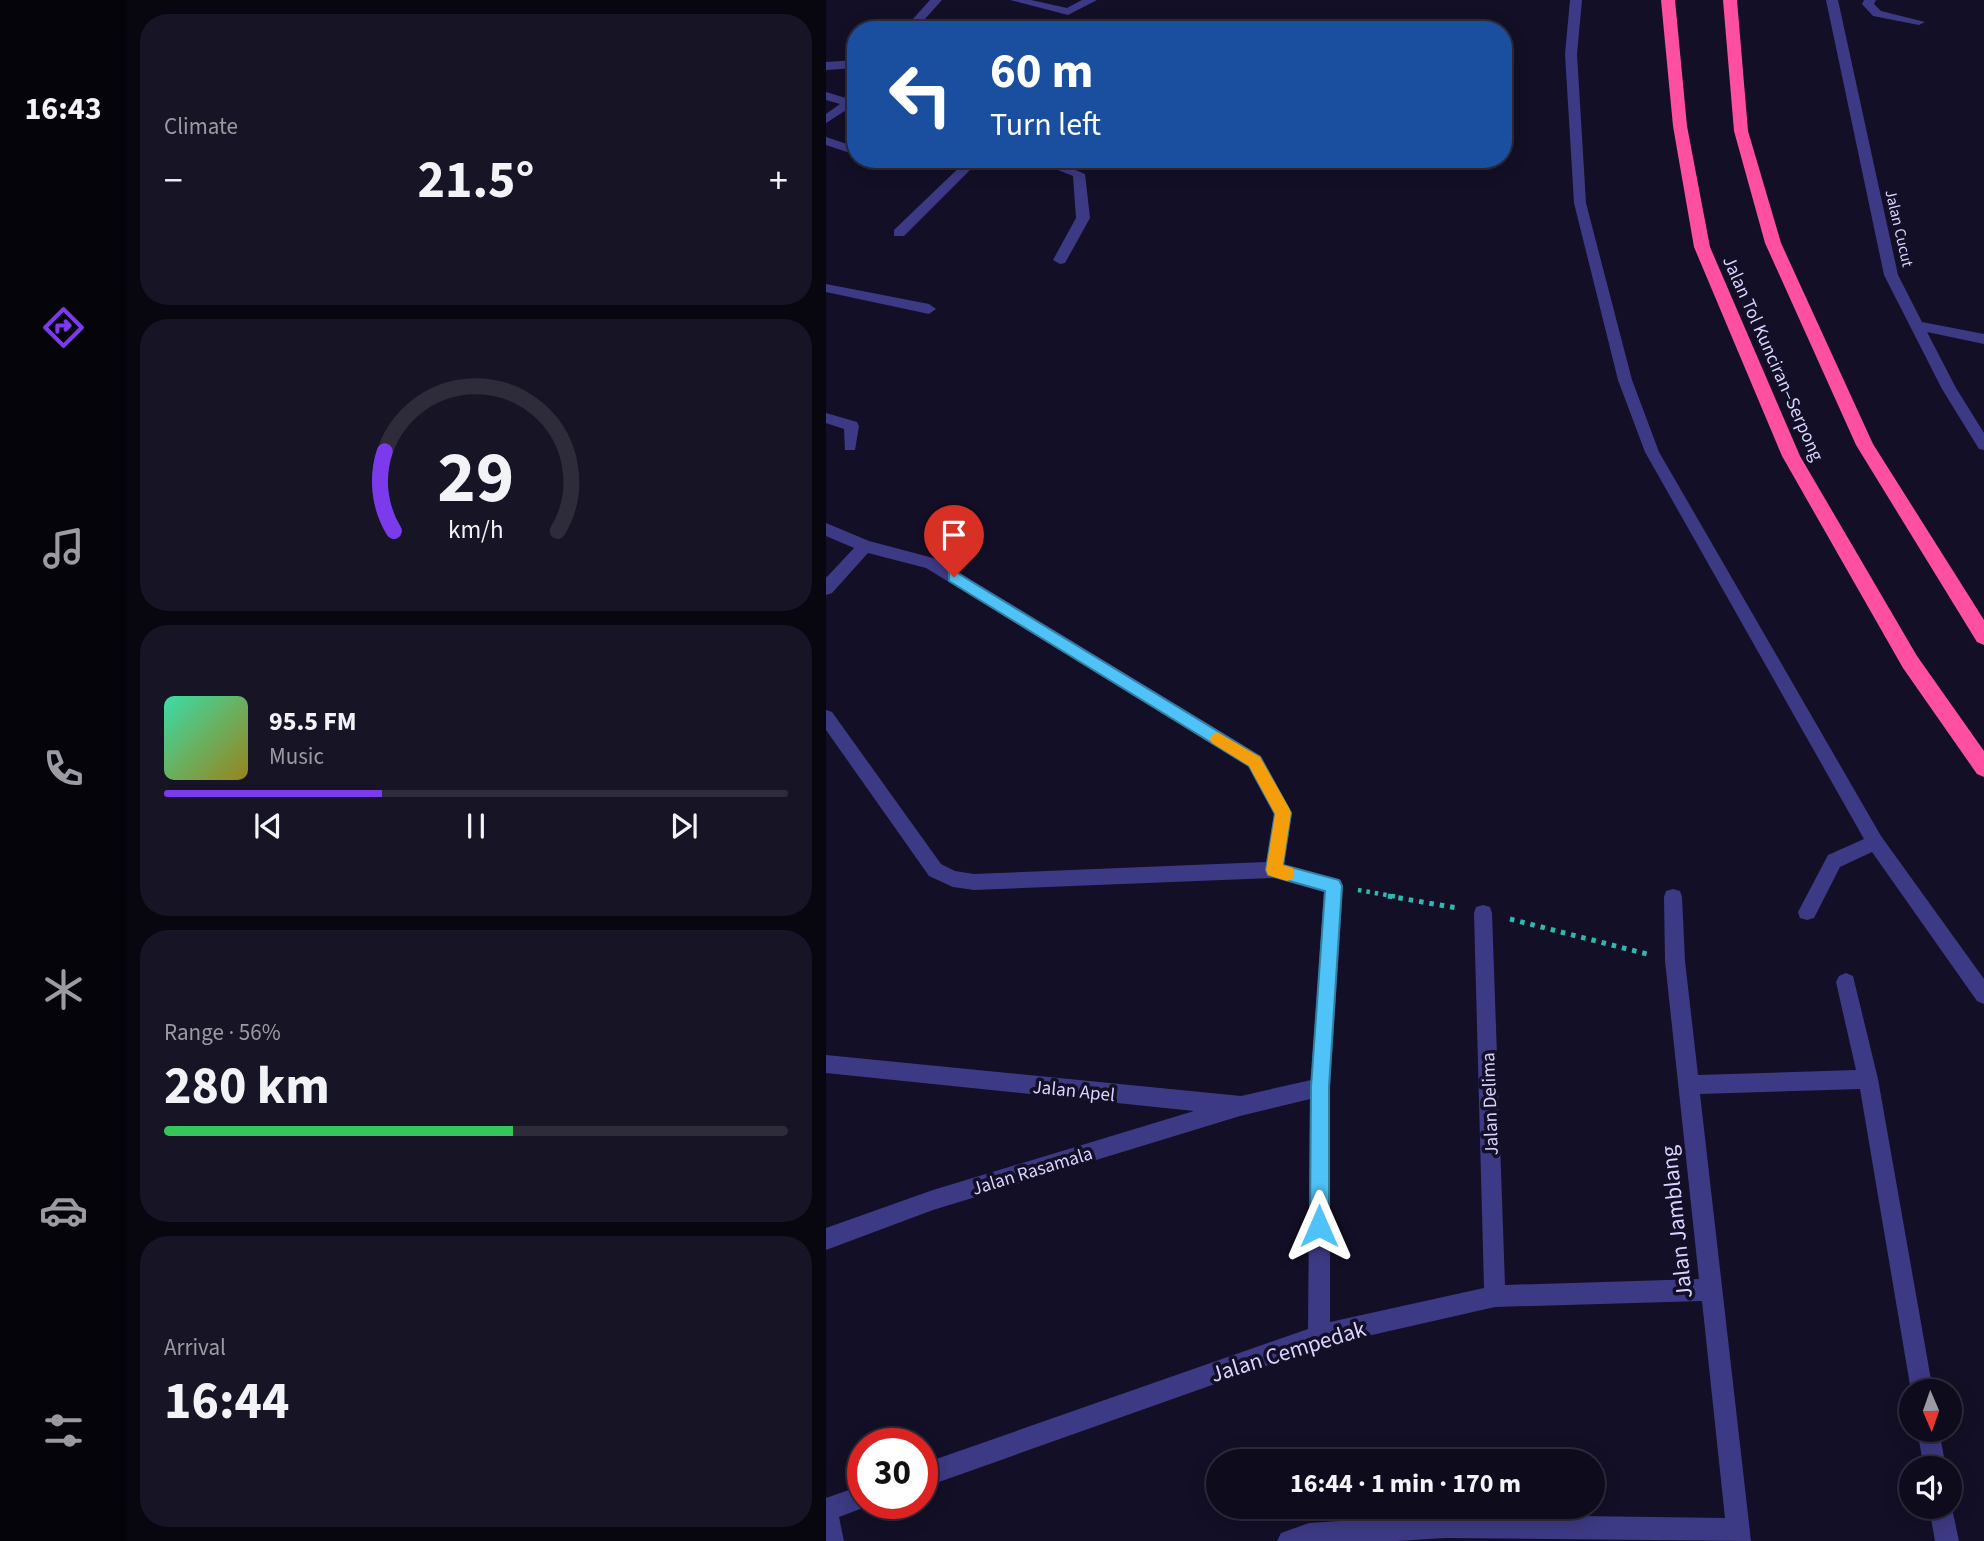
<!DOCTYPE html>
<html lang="en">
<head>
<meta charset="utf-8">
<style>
  :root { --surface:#0e0b1c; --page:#171425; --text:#f1f3f6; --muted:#9b9ba3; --line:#2e2b3b; --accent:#7c3aed }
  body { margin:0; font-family:"Source Sans 3",sans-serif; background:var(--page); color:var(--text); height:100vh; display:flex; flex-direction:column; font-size:26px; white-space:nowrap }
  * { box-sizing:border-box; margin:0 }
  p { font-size:23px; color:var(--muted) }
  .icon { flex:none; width:38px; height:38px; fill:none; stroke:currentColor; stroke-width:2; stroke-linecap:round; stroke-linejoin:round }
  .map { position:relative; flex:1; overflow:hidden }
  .details { display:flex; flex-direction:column; gap:14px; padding:14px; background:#08060f; width:700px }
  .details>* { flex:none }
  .top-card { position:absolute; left:21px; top:21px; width:665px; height:147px; border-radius:28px; box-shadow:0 4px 18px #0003,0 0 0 2px var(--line); background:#1a4fa0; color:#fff; overflow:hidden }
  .needle { width:46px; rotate:178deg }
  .tools { position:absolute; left:1073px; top:1379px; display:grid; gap:14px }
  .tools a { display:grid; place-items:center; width:63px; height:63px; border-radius:50%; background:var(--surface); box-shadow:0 4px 18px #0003,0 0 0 2px var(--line); font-size:35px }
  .speed { position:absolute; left:21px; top:1428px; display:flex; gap:14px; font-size:35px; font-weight:700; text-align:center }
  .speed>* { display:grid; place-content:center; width:91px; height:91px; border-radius:50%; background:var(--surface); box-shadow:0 4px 18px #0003,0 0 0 2px var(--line); line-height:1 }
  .speed .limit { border:10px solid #d22; background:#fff; color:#111 }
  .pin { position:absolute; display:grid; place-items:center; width:60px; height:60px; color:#fff; margin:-72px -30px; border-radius:50% 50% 50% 0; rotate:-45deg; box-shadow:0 0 7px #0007 }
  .pin .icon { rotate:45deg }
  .me { position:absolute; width:77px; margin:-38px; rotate:0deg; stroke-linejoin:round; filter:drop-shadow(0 0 5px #0008) }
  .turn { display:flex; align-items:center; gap:24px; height:147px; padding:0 28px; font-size:32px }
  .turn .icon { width:91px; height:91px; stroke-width:2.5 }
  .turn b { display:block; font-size:49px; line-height:60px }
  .big { font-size:52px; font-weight:700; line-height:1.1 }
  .details .widget { flex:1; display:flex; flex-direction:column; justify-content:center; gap:10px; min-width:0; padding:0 24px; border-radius:28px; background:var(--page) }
  .details .dial { align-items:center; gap:0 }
  .dial svg { height:182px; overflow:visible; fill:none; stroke:var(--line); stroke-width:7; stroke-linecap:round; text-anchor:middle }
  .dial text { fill:var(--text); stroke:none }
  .song { display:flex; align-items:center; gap:21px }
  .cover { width:84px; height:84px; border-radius:10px; background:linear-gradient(135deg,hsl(160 70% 55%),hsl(50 70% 35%)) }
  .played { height:7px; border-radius:4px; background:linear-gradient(90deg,var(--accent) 35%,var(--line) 35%) }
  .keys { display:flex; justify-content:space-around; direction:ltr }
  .heat { display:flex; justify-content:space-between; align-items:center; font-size:38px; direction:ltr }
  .charge { height:10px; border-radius:5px; background:linear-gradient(90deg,#34c759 56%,var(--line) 0) }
  .trip { position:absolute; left:380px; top:1449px; width:399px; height:70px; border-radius:35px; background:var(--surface); box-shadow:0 4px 18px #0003,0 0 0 2px var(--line); font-weight:700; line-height:70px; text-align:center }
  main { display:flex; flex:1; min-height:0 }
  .dock { display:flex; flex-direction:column; width:126px; justify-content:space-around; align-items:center; background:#06040b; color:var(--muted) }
  .dock .icon { width:49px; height:49px }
  .dock .current { color:var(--accent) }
  .dock b { font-size:32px; color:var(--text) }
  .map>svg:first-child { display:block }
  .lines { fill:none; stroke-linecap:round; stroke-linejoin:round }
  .path-far1 { stroke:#2fb8b0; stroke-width:4.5; stroke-dasharray:3.5 5; stroke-linecap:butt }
  .path { stroke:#2fb8b0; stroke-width:5; stroke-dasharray:4.5 6; stroke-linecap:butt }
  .minor { fill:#3d3a85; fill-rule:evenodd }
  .highway { fill:#ff4fa3; fill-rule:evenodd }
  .route { fill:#4fc3f7; stroke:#337fa1; stroke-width:2 }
  .slow { fill:#f59e0b }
  .labels { text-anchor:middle; stroke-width:7; stroke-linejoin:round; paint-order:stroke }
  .far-street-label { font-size:16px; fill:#d9d4ff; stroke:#130f26 }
  .street-label { font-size:19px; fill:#d9d4ff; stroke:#130f26 }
  .near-street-label { font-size:23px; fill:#d9d4ff; stroke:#130f26 }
</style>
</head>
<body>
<main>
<nav class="dock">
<b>16:43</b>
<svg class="icon current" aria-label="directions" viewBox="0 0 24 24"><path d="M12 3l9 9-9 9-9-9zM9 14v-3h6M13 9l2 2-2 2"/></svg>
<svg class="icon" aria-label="music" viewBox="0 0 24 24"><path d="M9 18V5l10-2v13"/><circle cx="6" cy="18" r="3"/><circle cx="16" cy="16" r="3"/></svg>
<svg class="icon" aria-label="phone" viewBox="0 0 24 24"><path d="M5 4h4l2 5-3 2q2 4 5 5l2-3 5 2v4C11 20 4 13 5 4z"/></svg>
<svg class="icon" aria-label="climate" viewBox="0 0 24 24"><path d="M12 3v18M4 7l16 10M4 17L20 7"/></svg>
<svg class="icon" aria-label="car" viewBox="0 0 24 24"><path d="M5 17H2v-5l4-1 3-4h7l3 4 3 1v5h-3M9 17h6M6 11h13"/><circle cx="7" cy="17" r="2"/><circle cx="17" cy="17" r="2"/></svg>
<svg class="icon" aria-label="filters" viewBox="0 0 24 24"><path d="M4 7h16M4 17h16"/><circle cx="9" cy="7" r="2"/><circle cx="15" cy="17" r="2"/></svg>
</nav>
<section class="details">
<div class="widget"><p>Climate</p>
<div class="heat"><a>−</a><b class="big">21.5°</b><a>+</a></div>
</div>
<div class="widget dial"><svg viewBox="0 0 100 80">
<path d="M14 69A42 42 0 1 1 86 69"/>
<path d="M14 69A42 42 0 0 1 10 34" stroke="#7c3aed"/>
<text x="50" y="56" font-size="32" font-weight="700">29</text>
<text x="50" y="72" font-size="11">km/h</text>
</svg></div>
<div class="widget">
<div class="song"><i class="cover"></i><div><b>95.5 FM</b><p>Music</p></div></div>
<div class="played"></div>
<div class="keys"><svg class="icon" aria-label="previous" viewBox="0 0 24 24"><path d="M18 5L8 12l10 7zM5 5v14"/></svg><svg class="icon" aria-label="pause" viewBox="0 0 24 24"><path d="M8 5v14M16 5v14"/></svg><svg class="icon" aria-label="next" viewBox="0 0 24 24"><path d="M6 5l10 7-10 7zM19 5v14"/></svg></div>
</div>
<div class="widget"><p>Range · 56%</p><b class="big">280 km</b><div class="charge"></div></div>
<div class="widget"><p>Arrival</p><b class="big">16:44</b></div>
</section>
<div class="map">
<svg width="1158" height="1541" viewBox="0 0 1158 1541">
  <rect width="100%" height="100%" fill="#130f26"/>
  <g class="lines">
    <path class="path-far1" d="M532 890 572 897"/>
    <g class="path">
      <path d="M562 896 631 908"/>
      <path d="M684 919 821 954"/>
    </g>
    <g class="minor">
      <path d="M104 0H116L89 30H77Z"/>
      <path d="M184 0H205L241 8 256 0H271L242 15Z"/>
      <path d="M744 0H756L751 54 760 203 806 380 833 452 1055 836 1158 979V1004L1151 1001 1046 852 1014 867 988 918 981 920 974 918 972 912 1002 855 1038 839 819 452 792 380 748 203 739 54Z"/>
      <path d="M1000 0H1012L1072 275 1096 322 1158 334V344L1101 332 1130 388 1158 433V450L1153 449 1116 389 1058 275Z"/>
      <path d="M1038 0H1050L1048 4 1055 11 1099 22 1093 25 1047 16 1036 4Z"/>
      <path d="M30 60V68L0 70V62Z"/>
      <path d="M0 92 30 101V109L25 107 0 123V114L14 104 0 100Z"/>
      <path d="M0 137 30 147V155L0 145Z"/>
      <path d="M49 159H65L66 161 60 165Z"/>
      <path d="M142 159H155L78 236H68V230Z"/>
      <path d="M205 159H224L259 174 264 218 239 263 234 264 227 260 250 218 247 176Z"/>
      <path d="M0 284 103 304 110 309 103 314 0 292Z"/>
      <path d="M0 413 31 422 33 426 29 450H19L18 429 0 423Z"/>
      <path d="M0 523 43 541 111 559 435 756 466 813 458 865 515 880 517 886 504 1087V1322L658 1288 648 913 650 907 657 905 664 907 666 913 679 1285 873 1279 839 961 838 897 840 891 847 889 854 891 856 897 859 961 872 1075 1030 1070 1010 982 1013 976 1020 973 1027 976 1052 1079 1107 1391H1085L1034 1089 874 1094 925 1541 619 1538 571 1541H451L455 1533 483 1523 619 1514 899 1518 876 1301 669 1307 493 1347 96 1488V1464L482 1329 484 1099 414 1116 107 1210 0 1250V1228L107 1190 368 1111 0 1073V1055L415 1096 485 1080 498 892 448 878 148 890 127 887 103 876 0 730V710L6 712 115 864 129 871 148 874 440 862 448 813 423 766 100 568 42 553 6 593 0 595V578L28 548 0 536Z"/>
      <path d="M1091 1430H1113L1120 1468H1098Z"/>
      <path d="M37 1485V1503L45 1505 13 1517 18 1541H0V1498Z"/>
      <path d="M1124 1499 1133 1541H1109L1103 1507H1124Z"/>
    </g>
    <g class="highway">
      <path d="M835 0H849L861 126 884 247 974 456 1091 656 1158 751V777L1151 774 1077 668 956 456 868 247 847 126Z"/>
      <path d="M897 0H911L922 131 955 243 1047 444 1158 620V645L1151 642 1030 445 939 243 908 131Z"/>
    </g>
  </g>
  <path class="route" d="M128 571 434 757 465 813 457 865 513 880 516 886 503 1087V1226L500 1232 493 1235 486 1232 484 1226 485 1087 499 891 442 875 440 870 449 814 423 766 123 581V573Z"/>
  <path class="slow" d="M391 732 434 757 463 808 465 813 457 865 467 868V879L461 881 442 875 440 870 449 814 423 766 386 743 383 738Z"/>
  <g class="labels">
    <g class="far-street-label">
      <text transform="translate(1074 228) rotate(77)" y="6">Jalan Cucut</text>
    </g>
    <g class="street-label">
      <text transform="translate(948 358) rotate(66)" y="7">Jalan Tol Kunciran–Serpong</text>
      <text transform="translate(248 1090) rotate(6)" y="7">Jalan Apel</text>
      <text transform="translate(663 1104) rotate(-92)" y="7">Jalan Delima</text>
      <text transform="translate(206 1170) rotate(-17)" y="7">Jalan Rasamala</text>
    </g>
    <g class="near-street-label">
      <text transform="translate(850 1222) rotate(-96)" y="8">Jalan Jamblang</text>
      <text transform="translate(462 1351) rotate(-17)" y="8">Jalan Cempedak</text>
    </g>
  </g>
</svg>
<div class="tools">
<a><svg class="needle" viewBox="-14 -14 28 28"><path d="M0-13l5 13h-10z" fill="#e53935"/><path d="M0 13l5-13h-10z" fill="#9b9ba3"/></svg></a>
<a><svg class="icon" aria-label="sound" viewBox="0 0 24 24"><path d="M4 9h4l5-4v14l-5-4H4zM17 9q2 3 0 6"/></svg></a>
</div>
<div class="speed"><div class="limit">30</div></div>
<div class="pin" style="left:128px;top:577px;background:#d93025"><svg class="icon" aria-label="arrive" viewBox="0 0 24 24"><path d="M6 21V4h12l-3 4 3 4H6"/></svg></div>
<svg class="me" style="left:493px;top:1226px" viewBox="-20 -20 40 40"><path d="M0-17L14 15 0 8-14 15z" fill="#4fc3f7" stroke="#fff" stroke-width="4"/></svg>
<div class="trip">16:44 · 1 min · 170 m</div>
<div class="top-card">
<div class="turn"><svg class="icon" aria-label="left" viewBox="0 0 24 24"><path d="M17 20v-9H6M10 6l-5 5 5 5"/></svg><div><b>60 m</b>Turn left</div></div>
</div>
</div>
</main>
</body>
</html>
